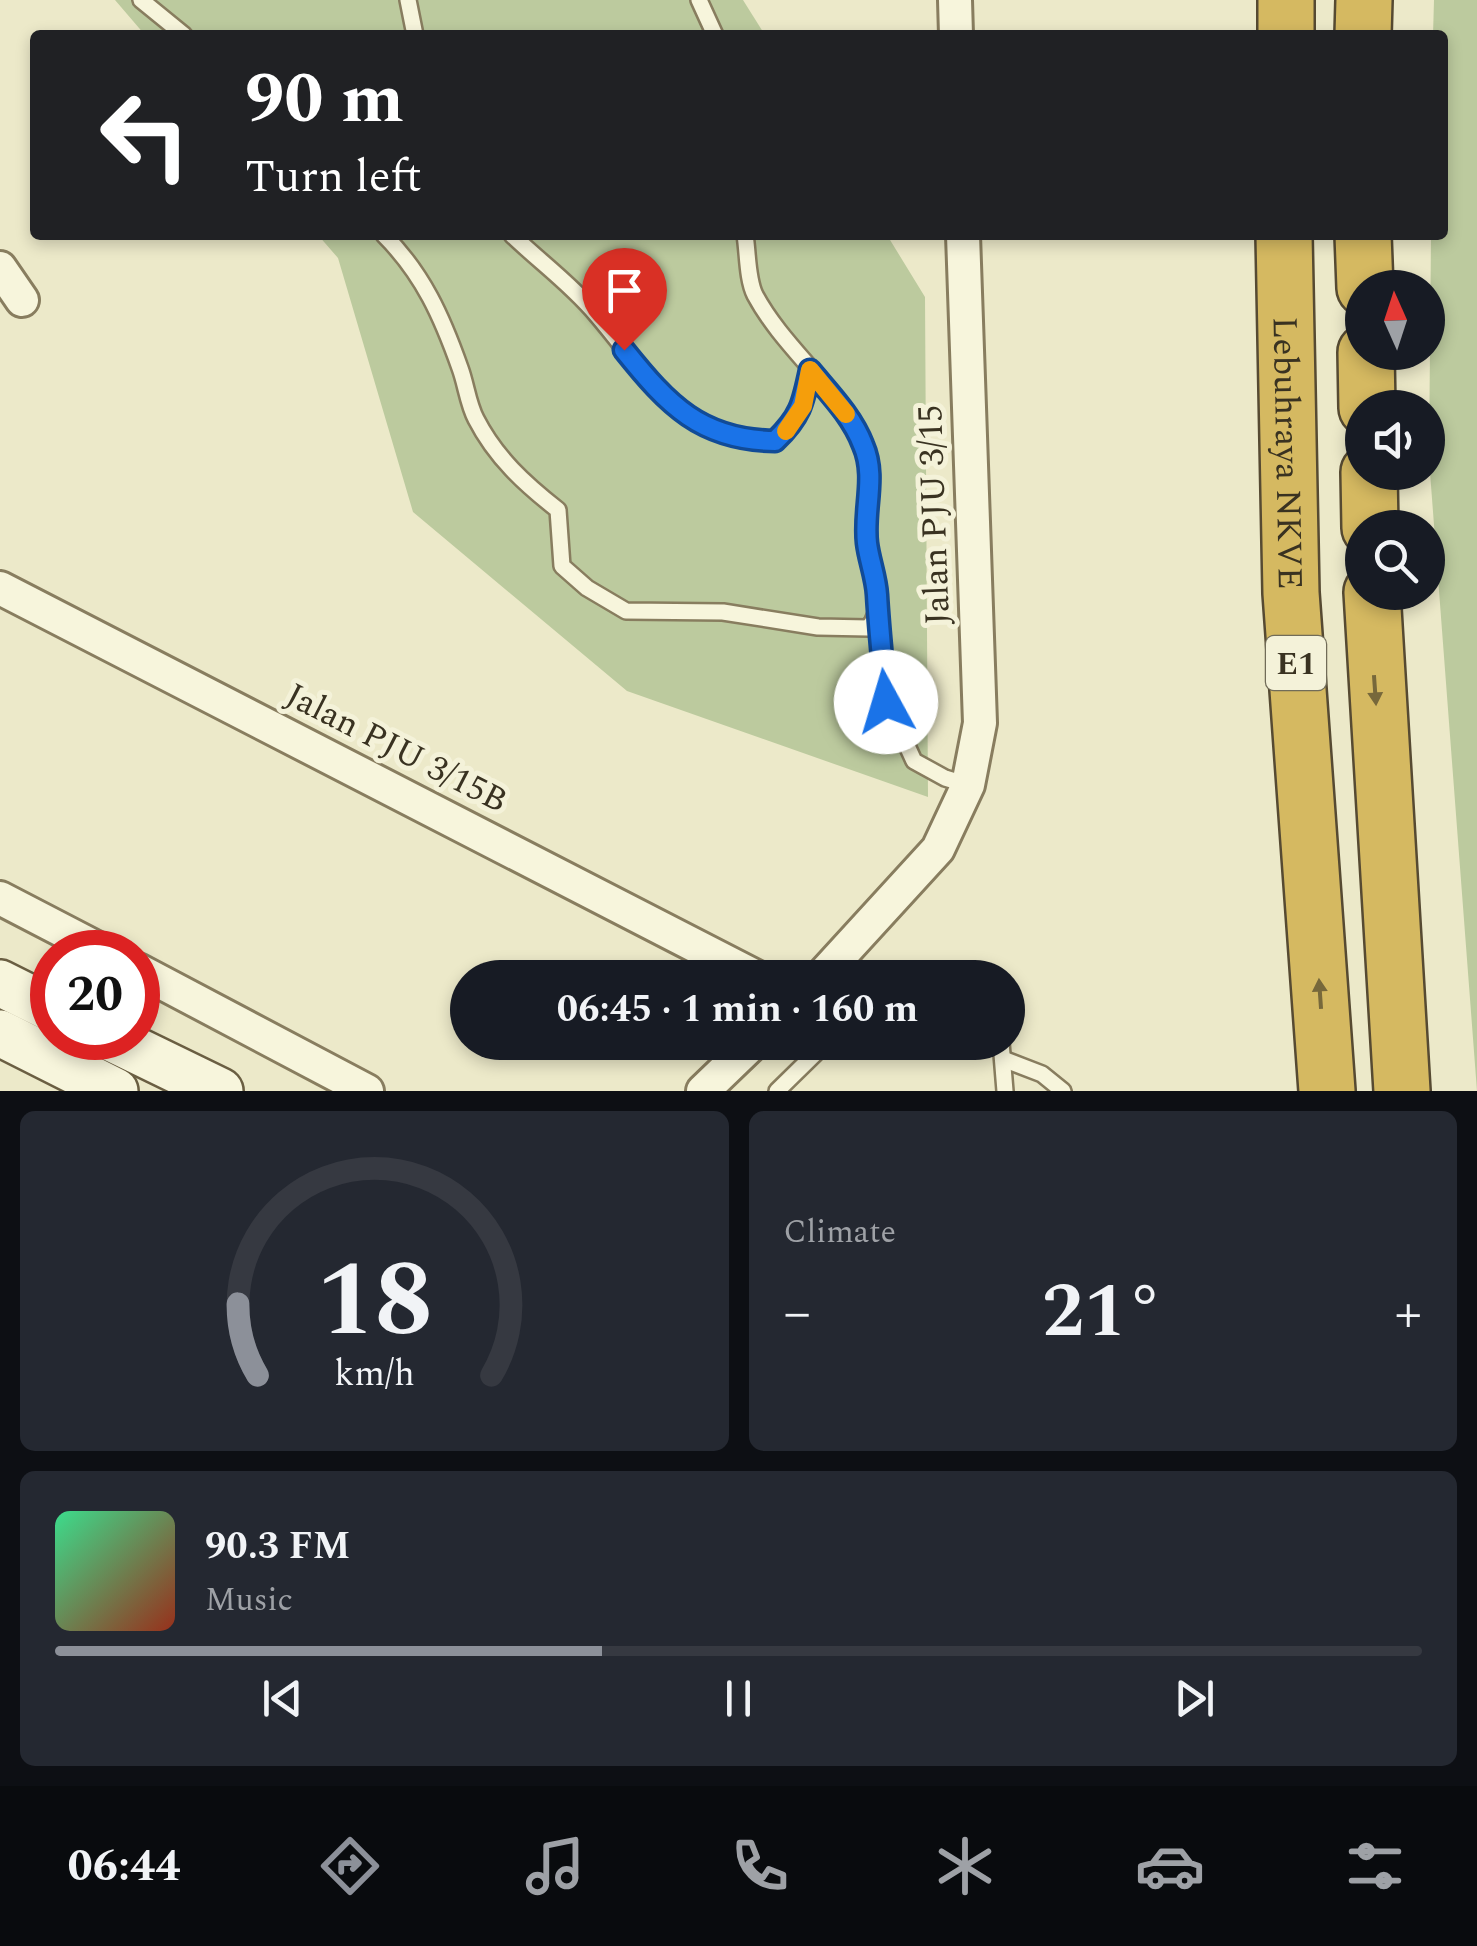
<!DOCTYPE html>
<html lang="en">
<head>
<meta charset="utf-8">
<style>
  :root { --surface:#171b24; --page:#242831; --text:#f1f3f6; --muted:#9ea1a6; --line:#363941; --accent:#8c9099 }
  body { margin:0; font-family:Spectral,serif; background:var(--page); color:var(--text); height:100vh; display:flex; flex-direction:column; font-size:38px; white-space:nowrap }
  * { box-sizing:border-box; margin:0 }
  p { font-size:32px; color:var(--muted) }
  .icon { flex:none; width:55px; height:55px; fill:none; stroke:currentColor; stroke-width:2; stroke-linecap:round; stroke-linejoin:round }
  .map { position:relative; height:1091px; overflow:hidden }
  .panel { display:flex; flex-direction:column; gap:20px; padding:20px; background:#0d0f14; flex:1 }
  .panel>* { flex:none }
  .banner { position:absolute; left:30px; top:30px; width:1418px; height:210px; border-radius:10px; box-shadow:0 5px 15px #0003; background:#202124; color:#fff; overflow:hidden }
  .needle { width:65px; rotate:357deg }
  .tools { position:absolute; left:1345px; top:270px; display:grid; gap:20px }
  .tools a { display:grid; place-items:center; width:100px; height:100px; border-radius:50%; background:var(--surface); box-shadow:0 5px 15px #0003; font-size:50px }
  .speed { position:absolute; left:30px; top:930px; display:flex; gap:20px; font-size:50px; font-weight:700; text-align:center }
  .speed>* { display:grid; place-content:center; width:130px; height:130px; border-radius:50%; background:var(--surface); box-shadow:0 5px 15px #0003; line-height:1 }
  .speed .limit { border:15px solid #d22; background:#fff; color:#111 }
  .pin { position:absolute; display:grid; place-items:center; width:85px; height:85px; color:#fff; margin:-102px -42px; border-radius:50% 50% 50% 0; rotate:-45deg; box-shadow:0 0 10px #0007 }
  .pin .icon { rotate:45deg }
  .me { position:absolute; width:110px; margin:-55px; rotate:354deg; stroke-linejoin:round; filter:drop-shadow(0 0 8px #0008) }
  .turn { display:flex; align-items:center; gap:35px; height:210px; padding:0 50px; font-size:45px }
  .turn .icon { width:130px; height:130px; stroke-width:2.5 }
  .turn b { display:block; font-size:70px; line-height:85px }
  .big { font-size:75px; font-weight:700; line-height:1.1 }
  .panel .tile { flex:1; display:flex; flex-direction:column; justify-content:center; gap:15px; min-width:0; padding:0 35px; border-radius:15px; background:var(--page) }
  .panel .dial { align-items:center; gap:0 }
  .dial svg { height:260px; overflow:visible; fill:none; stroke:var(--line); stroke-width:7; stroke-linecap:round; text-anchor:middle }
  .dial text { fill:var(--text); stroke:none }
  .song { display:flex; align-items:center; gap:30px }
  .cover { width:120px; height:120px; border-radius:15px; background:linear-gradient(135deg,hsl(150 70% 55%),hsl(10 70% 35%)) }
  .played { height:10px; border-radius:5px; background:linear-gradient(90deg,var(--accent) 40%,var(--line) 40%) }
  .keys { display:flex; justify-content:space-around; direction:ltr }
  .heat { display:flex; justify-content:space-between; align-items:center; font-size:55px; direction:ltr }
  .panel .tiles { flex:1; display:grid; gap:20px; grid-template-columns:1fr 1fr }
  .tile:last-child { grid-column:span 2 }
  .trip { position:absolute; left:450px; top:960px; width:575px; height:100px; border-radius:50px; background:var(--surface); box-shadow:0 5px 15px #0003; font-weight:700; line-height:100px; text-align:center }
  .tab-bar { display:flex; height:160px; justify-content:space-around; align-items:center; background:#090b0e; color:var(--muted) }
  .tab-bar .icon { width:70px; height:70px }
  .tab-bar .on { color:var(--accent) }
  .tab-bar b { font-size:45px; color:var(--text) }
  .map>svg:first-child { display:block }
  .green { fill:#bcca9e }
  .lines { fill:none; stroke-linecap:round; stroke-linejoin:round }
  .service-casing { stroke:#887d5f; stroke-width:20 }
  .minor-casing { stroke:#887d5f; stroke-width:38 }
  .secondary-casing { stroke:#6a5e42; stroke-width:50 }
  .motorway-casing { stroke:#564a32; stroke-width:60 }
  .service { stroke:#f7f5dc; stroke-width:15 }
  .minor { stroke:#f7f5dc; stroke-width:32 }
  .secondary { stroke:#f7f5dc; stroke-width:45 }
  .motorway { stroke:#d5b961; stroke-width:55 }
  .oneway { fill:#77683b }
  .route-casing { stroke:#114b97; stroke-width:25 }
  .route { stroke:#1a73e8; stroke-width:18 }
  .slow { stroke:#f59e0b; stroke-width:18 }
  .labels { text-anchor:middle; stroke-width:10; stroke-linejoin:round; paint-order:stroke }
  .shield { fill:#f4f2d9; stroke:#716c58; stroke-width:2.5 }
  .shield-label { font-size:32px; font-weight:bold; fill:#393221 }
  .street-label { font-size:35px; fill:#393221; stroke:#f4f2d9 }
</style>
</head>
<body>
<div class="map">
<svg width="1477" height="1091" viewBox="0 0 1477 1091">
  <rect width="100%" height="100%" fill="#ece9c9"/>
  <g class="green">
    <path d="M115 0H743L765 35H145Z"/>
    <path d="M1434 0H1477V1091L1429 459 1431 235H1442V35H1433Z"/>
    <path d="M318 235H887L925 297 928 797 627 691 413 512 338 258Z"/>
  </g>
  <g class="lines">
    <g class="service-casing">
      <g id="service">
        <path d="M141 0 184 35"/>
        <path d="M408 0 415 35"/>
        <path d="M699 0 715 35"/>
        <path d="M384 235C423 274 442 317 460 368 466 384 468 404 476 419 496 458 525 484 558 510L562 566 587 588 626 611 723 612 818 627 868 628C887 607 872 574 868 548 861 513 878 478 863 443 838 387 784 349 755 295 747 279 748 253 745 235"/>
        <path d="M512 235C539 261 572 285 596 314 653 380 677 440 775 441 800 416 803 404 810 370"/>
        <path d="M876 619 887 702 914 761 945 778 968 785"/>
        <path d="M1001 1042 1005 1091"/>
        <path d="M1003 1059 1042 1074 1063 1091"/>
        <path d="M777 1091 827 1042"/>
      </g>
    </g>
    <g class="minor-casing">
      <g id="minor">
        <path d="M955 0 956 35"/>
        <path d="M0 268 22 300"/>
        <path d="M0 588 758 978"/>
        <path d="M0 898 104 952"/>
        <path d="M138 970 367 1091"/>
        <path d="M820 978 938 849 968 785 980 723 963 235"/>
        <path d="M703 1091 754 1042"/>
      </g>
    </g>
    <g class="secondary-casing">
      <g id="secondary">
        <path d="M0 983 52 1009"/>
        <path d="M0 1033 115 1091"/>
        <path d="M111 1038 220 1091"/>
      </g>
    </g>
    <g class="motorway-casing">
      <g id="motorway">
        <path d="M1286 35V0"/>
        <path d="M1363 35 1364 0"/>
        <path id="s1" d="M1284 235 1291 593 1327 1091"/>
        <path d="M1363 235 1365 288"/>
        <path d="M1366 352 1367 408"/>
        <path d="M1369 472 1370 528"/>
        <path d="M1372 592 1402 1091"/>
      </g>
    </g>
    <use href="#service" class="service"/>
    <use href="#minor" class="minor"/>
    <use href="#secondary" class="secondary"/>
    <use href="#motorway" class="motorway"/>
  </g>
  <defs><path id="oneway-solid" d="M-6-.8H1V-3.2L6.5 0L1 3.2V.8H-6Z" transform="scale(2.5)"/></defs>
  <g class="oneway">
    <use href="#oneway-solid" transform="translate(1375 690) rotate(86)"/>
    <use href="#oneway-solid" transform="translate(1320 994) rotate(-94)"/>
  </g>
  <g class="lines">
    <g class="route-casing">
      <path id="route" d="M624 350C668 405 701 440 775 441 800 417 803 404 810 370 829 393 852 416 863 445 877 477 863 509 867 543 869 560 876 577 877 595 879 631 883 666 886 702"/>
    </g>
    <use href="#route" class="route"/>
    <path class="slow" d="M786 431 803 406 810 370 846 414"/>
  </g>
  <g class="labels">
    <rect class="shield" x="1266" y="636" width="60" height="54" rx="8"/>
    <g class="shield-label">
      <text x="1296" y="674">E1</text>
    </g>
    <g class="street-label">
      <text dy="12" stroke="none"><textPath href="#s1" startOffset="218">Lebuhraya NKVE</textPath></text>
      <text transform="translate(933 515) rotate(-92)" y="12">Jalan PJU 3/15</text>
      <text transform="translate(397 747) rotate(27)" y="12">Jalan PJU 3/15B</text>
    </g>
  </g>
</svg>
<div class="tools">
<a><svg class="needle" viewBox="-14 -14 28 28"><path d="M0-13l5 13h-10z" fill="#e53935"/><path d="M0 13l5-13h-10z" fill="#9ea1a6"/></svg></a>
<a><svg class="icon" aria-label="sound" viewBox="0 0 24 24"><path d="M4 9h4l5-4v14l-5-4H4zM17 9q2 3 0 6"/></svg></a>
<a><svg class="icon" aria-label="search" viewBox="0 0 24 24"><circle cx="10" cy="10" r="6"/><path d="M15 15l6 6"/></svg></a>
</div>
<div class="speed"><div class="limit">20</div></div>
<div class="pin" style="left:624px;top:350px;background:#d93025"><svg class="icon" aria-label="arrive" viewBox="0 0 24 24"><path d="M6 21V4h12l-3 4 3 4H6"/></svg></div>
<svg class="me" style="left:886px;top:702px" viewBox="-20 -20 40 40"><circle r="19" fill="#fff"/><path d="M0-13L10 11 0 6-10 11z" fill="#1a73e8"/></svg>
<div class="trip">06:45 · 1 min · 160 m</div>
<div class="banner">
<div class="turn"><svg class="icon" aria-label="left" viewBox="0 0 24 24"><path d="M17 20v-9H6M10 6l-5 5 5 5"/></svg><div><b>90 m</b>Turn left</div></div>
</div>
</div>
<section class="panel">
<div class="tiles">
<div class="tile dial"><svg viewBox="0 0 100 80">
<path d="M14 69A42 42 0 1 1 86 69"/>
<path d="M14 69A42 42 0 0 1 8 47" stroke="#8c9099"/>
<text x="50" y="56" font-size="32" font-weight="700">18</text>
<text x="50" y="72" font-size="11">km/h</text>
</svg></div>
<div class="tile"><p>Climate</p>
<div class="heat"><a>−</a><b class="big">21°</b><a>+</a></div>
</div>
<div class="tile">
<div class="song"><i class="cover"></i><div><b>90.3 FM</b><p>Music</p></div></div>
<div class="played"></div>
<div class="keys"><svg class="icon" aria-label="previous" viewBox="0 0 24 24"><path d="M18 5L8 12l10 7zM5 5v14"/></svg><svg class="icon" aria-label="pause" viewBox="0 0 24 24"><path d="M8 5v14M16 5v14"/></svg><svg class="icon" aria-label="next" viewBox="0 0 24 24"><path d="M6 5l10 7-10 7zM19 5v14"/></svg></div>
</div>
</div>
</section>
<nav class="tab-bar">
<b>06:44</b>
<svg class="icon on" aria-label="directions" viewBox="0 0 24 24"><path d="M12 3l9 9-9 9-9-9zM9 14v-3h6M13 9l2 2-2 2"/></svg>
<svg class="icon" aria-label="music" viewBox="0 0 24 24"><path d="M9 18V5l10-2v13"/><circle cx="6" cy="18" r="3"/><circle cx="16" cy="16" r="3"/></svg>
<svg class="icon" aria-label="phone" viewBox="0 0 24 24"><path d="M5 4h4l2 5-3 2q2 4 5 5l2-3 5 2v4C11 20 4 13 5 4z"/></svg>
<svg class="icon" aria-label="climate" viewBox="0 0 24 24"><path d="M12 3v18M4 7l16 10M4 17L20 7"/></svg>
<svg class="icon" aria-label="car" viewBox="0 0 24 24"><path d="M5 17H2v-5l4-1 3-4h7l3 4 3 1v5h-3M9 17h6M6 11h13"/><circle cx="7" cy="17" r="2"/><circle cx="17" cy="17" r="2"/></svg>
<svg class="icon" aria-label="filters" viewBox="0 0 24 24"><path d="M4 7h16M4 17h16"/><circle cx="9" cy="7" r="2"/><circle cx="15" cy="17" r="2"/></svg>
</nav>
</body>
</html>
